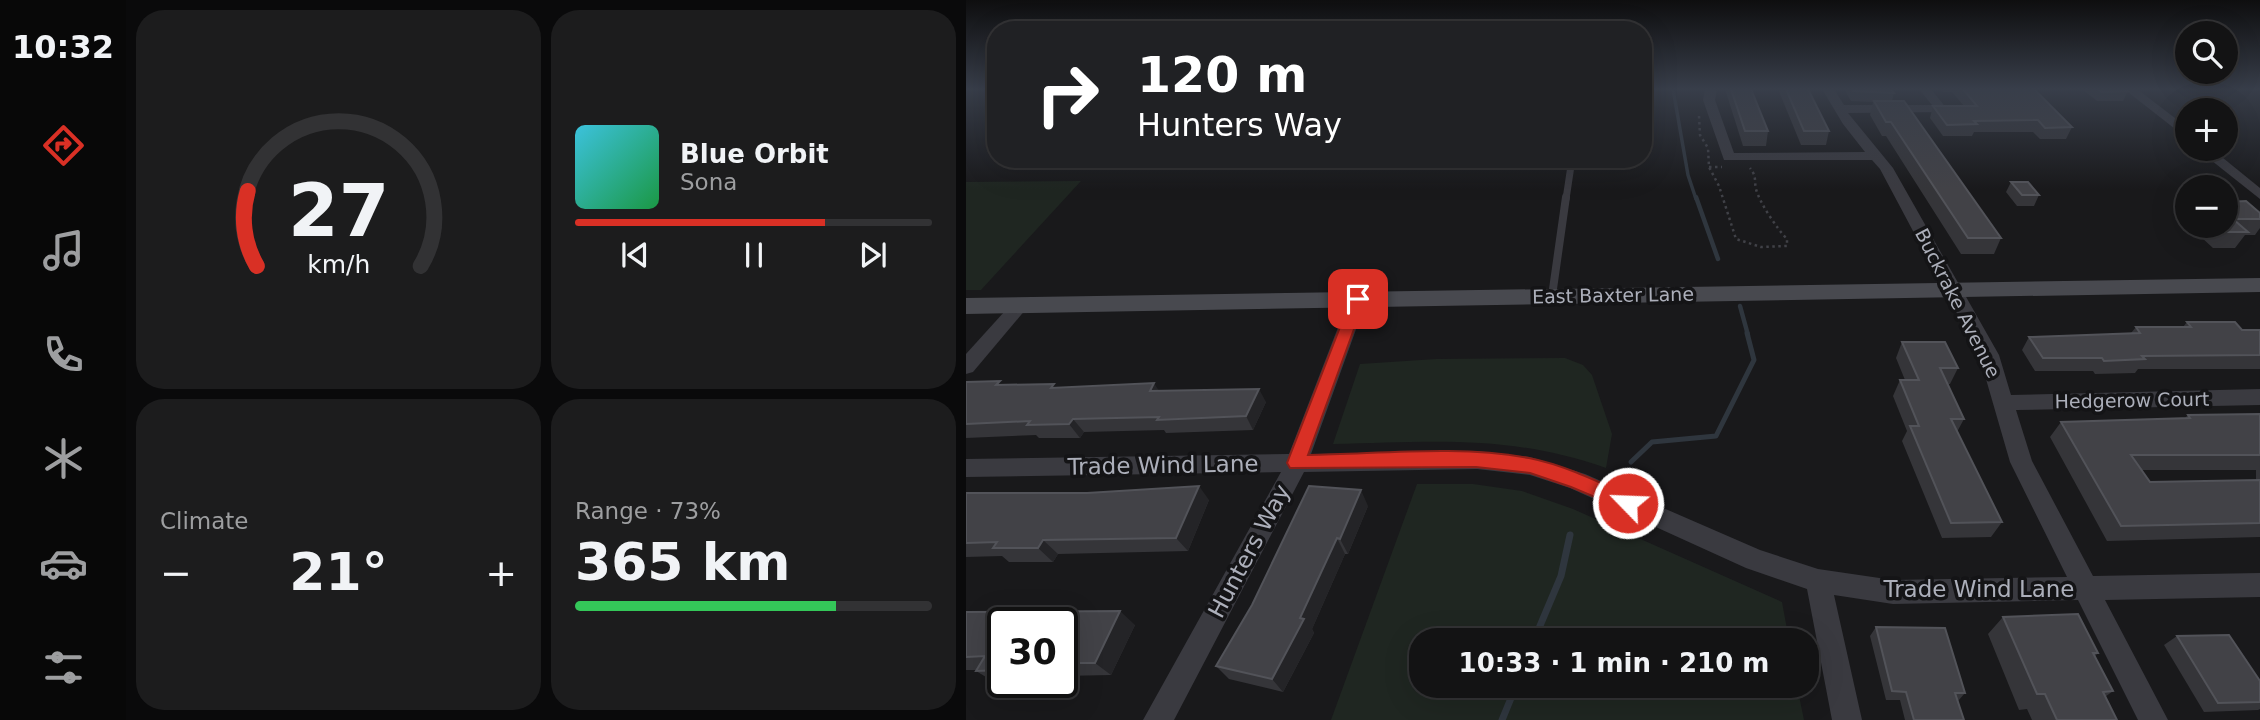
<!DOCTYPE html>
<html lang="en">
<head>
<meta charset="utf-8">
<style>
  :root { --surface:#131314; --page:#1c1c1d; --text:#f1f3f6; --muted:#9d9ea0; --line:#323234; --accent:#d93025 }
  body { margin:0; font-family:"DejaVu Sans",sans-serif; background:var(--page); color:var(--text); height:100vh; display:flex; flex-direction:column; font-size:26px; white-space:nowrap }
  * { box-sizing:border-box; margin:0 }
  p { font-size:23px; color:var(--muted) }
  .icon { flex:none; width:38px; height:38px; fill:none; stroke:currentColor; stroke-width:2; stroke-linecap:round; stroke-linejoin:round }
  .map { position:relative; flex:1; overflow:hidden }
  .drawer { display:flex; flex-direction:column; gap:10px; padding:10px; background:#0a0a0b; width:840px }
  .drawer>* { flex:none }
  .top-card { position:absolute; left:21px; top:21px; width:665px; height:147px; border-radius:28px; box-shadow:0 7px 28px #0002,0 0 0 2px var(--line); background:#202124; color:#fff; overflow:hidden }
  .tools { position:absolute; left:1209px; top:21px; display:grid; gap:14px }
  .tools a { display:grid; place-items:center; width:63px; height:63px; border-radius:50%; background:var(--surface); box-shadow:0 7px 28px #0002,0 0 0 2px var(--line); font-size:35px }
  .speed { position:absolute; left:21px; top:607px; display:flex; gap:14px; font-size:35px; font-weight:700; text-align:center }
  .speed>* { display:grid; place-content:center; width:91px; height:91px; border-radius:50%; background:var(--surface); box-shadow:0 7px 28px #0002,0 0 0 2px var(--line); line-height:1 }
  .speed .limit { border:4px solid #111; border-radius:10px; background:#fff; color:#111 }
  .pin { position:absolute; display:grid; place-items:center; width:60px; height:60px; color:#fff; margin:-30px; border-radius:14px; box-shadow:0 4px 10px #0006 }
  .me { position:absolute; width:77px; margin:-38px; rotate:294deg; stroke-linejoin:round; filter:drop-shadow(0 0 5px #0008) }
  .turn { display:flex; align-items:center; gap:24px; height:147px; padding:0 35px; font-size:32px }
  .turn .icon { width:91px; height:91px; stroke-width:2.5 }
  .turn b { display:block; font-size:49px; line-height:60px }
  .big { font-size:52px; font-weight:700; line-height:1.1 }
  .drawer .card { flex:1; display:flex; flex-direction:column; justify-content:center; gap:10px; min-width:0; padding:0 24px; border-radius:28px; background:var(--page) }
  .drawer .dial { align-items:center; gap:0 }
  .dial svg { height:182px; overflow:visible; fill:none; stroke:var(--line); stroke-width:7; stroke-linecap:round; text-anchor:middle }
  .dial text { fill:var(--text); stroke:none }
  .song { display:flex; align-items:center; gap:21px }
  .cover { width:84px; height:84px; border-radius:10px; background:linear-gradient(135deg,hsl(190 70% 55%),hsl(140 70% 35%)) }
  .played { height:7px; border-radius:4px; background:linear-gradient(90deg,var(--accent) 70%,var(--line) 70%) }
  .keys { display:flex; justify-content:space-around; direction:ltr }
  .heat { display:flex; justify-content:space-between; align-items:center; font-size:38px; direction:ltr }
  .charge { height:10px; border-radius:5px; background:linear-gradient(90deg,#34c759 73%,var(--line) 0) }
  .drawer .tiles { flex:1; display:grid; gap:10px; grid-template-columns:repeat(2,1fr) }
  .trip { position:absolute; left:443px; top:628px; width:410px; height:70px; border-radius:28px; background:var(--surface); box-shadow:0 7px 28px #0002,0 0 0 2px var(--line); font-weight:700; line-height:70px; text-align:center }
  main { display:flex; flex:1; min-height:0 }
  .tab-bar { display:flex; flex-direction:column; width:126px; justify-content:space-around; align-items:center; background:#080808; color:var(--muted) }
  .tab-bar .icon { width:49px; height:49px }
  .tab-bar .active { color:var(--accent) }
  .tab-bar b { font-size:32px; color:var(--text) }
  .map>svg:first-child { display:block }
  .green { fill:#1f2621 }
  .lines { fill:none; stroke-linecap:round; stroke-linejoin:round }
  .stream-far3 { stroke:#2f363e; stroke-width:3.5 }
  .stream-far2 { stroke:#2f363e; stroke-width:4.5 }
  .stream-far1 { stroke:#2f363e; stroke-width:5 }
  .stream { stroke:#2f363e; stroke-width:7 }
  .path { stroke:#404147; stroke-width:2.5; stroke-dasharray:2.5 3.5; stroke-linecap:butt }
  .lane-far1 { stroke:#3a3a40; stroke-width:7 }
  .lane { stroke:#3a3a40; stroke-width:8 }
  .street { fill:#3a3a40; fill-rule:evenodd }
  .secondary { fill:#48494f; fill-rule:evenodd }
  .wall { fill:#353539; fill-rule:evenodd }
  .shaded-wall { fill:#242427 }
  .building { fill:#424247; stroke:#525359; stroke-width:2 }
  .route { fill:#d93025; stroke:#8d1f18; stroke-width:2 }
  .labels { text-anchor:middle; stroke-width:7; stroke-linejoin:round; paint-order:stroke }
  .street-label { font-size:19px; fill:#acafba; stroke:#141416 }
  .near-street-label { font-size:23px; fill:#acafba; stroke:#141416 }
</style>
</head>
<body>
<main>
<nav class="tab-bar">
<b>10:32</b>
<svg class="icon active" aria-label="directions" viewBox="0 0 24 24"><path d="M12 3l9 9-9 9-9-9zM9 14v-3h6M13 9l2 2-2 2"/></svg>
<svg class="icon" aria-label="music" viewBox="0 0 24 24"><path d="M9 18V5l10-2v13"/><circle cx="6" cy="18" r="3"/><circle cx="16" cy="16" r="3"/></svg>
<svg class="icon" aria-label="phone" viewBox="0 0 24 24"><path d="M5 4h4l2 5-3 2q2 4 5 5l2-3 5 2v4C11 20 4 13 5 4z"/></svg>
<svg class="icon" aria-label="climate" viewBox="0 0 24 24"><path d="M12 3v18M4 7l16 10M4 17L20 7"/></svg>
<svg class="icon" aria-label="car" viewBox="0 0 24 24"><path d="M5 17H2v-5l4-1 3-4h7l3 4 3 1v5h-3M9 17h6M6 11h13"/><circle cx="7" cy="17" r="2"/><circle cx="17" cy="17" r="2"/></svg>
<svg class="icon" aria-label="filters" viewBox="0 0 24 24"><path d="M4 7h16M4 17h16"/><circle cx="9" cy="7" r="2"/><circle cx="15" cy="17" r="2"/></svg>
</nav>
<section class="drawer">
<div class="tiles">
<div class="card dial"><svg viewBox="0 0 100 80">
<path d="M14 69A42 42 0 1 1 86 69"/>
<path d="M14 69A42 42 0 0 1 10 36" stroke="#d93025"/>
<text x="50" y="56" font-size="32" font-weight="700">27</text>
<text x="50" y="72" font-size="11">km/h</text>
</svg></div>
<div class="card">
<div class="song"><i class="cover"></i><div><b>Blue Orbit</b><p>Sona</p></div></div>
<div class="played"></div>
<div class="keys"><svg class="icon" aria-label="previous" viewBox="0 0 24 24"><path d="M18 5L8 12l10 7zM5 5v14"/></svg><svg class="icon" aria-label="pause" viewBox="0 0 24 24"><path d="M8 5v14M16 5v14"/></svg><svg class="icon" aria-label="next" viewBox="0 0 24 24"><path d="M6 5l10 7-10 7zM19 5v14"/></svg></div>
</div>
<div class="card"><p>Climate</p>
<div class="heat"><a>−</a><b class="big">21°</b><a>+</a></div>
</div>
<div class="card"><p>Range · 73%</p><b class="big">365 km</b><div class="charge"></div></div>
</div>
</section>
<div class="map">
<svg width="1294" height="720" viewBox="0 0 1294 720">
  <rect width="100%" height="100%" fill="#19191b"/>
  <g class="green">
    <path d="M115 181 15 290H0V182Z"/>
    <path d="M599 358 617 365 626 375 646 434 640 468C543 434 467 442 367 444L394 364 470 359Z"/>
    <path d="M451 484H507L556 491 607 509 816 602 823 640H455V686H831L838 720H365Z"/>
  </g>
  <g class="lines">
    <path class="stream-far3" d="M707 89 722 175 730 199"/>
    <g class="stream-far2">
      <path d="M730 197 752 259"/>
      <path d="M774 306 782 335"/>
    </g>
    <path class="stream-far1" d="M665 462 686 442 750 436 788 360 781 333"/>
    <g class="stream">
      <path d="M568 640 595 576 604 535"/>
      <path d="M536 720 550 686"/>
    </g>
    <g class="path">
      <path d="M733 116 734 135 742 148 743 167 753 186 770 239 795 247 821 246V239C812 230 793 202 790 189 788 180 791 177 784 168"/>
      <path d="M743 167H756"/>
    </g>
    <path class="lane-far1" d="M600 199 606 159"/>
    <path class="lane" d="M586 296 600 197"/>
    <g class="street">
      <path d="M739 89H751L749 100 768 153 899 152 877 124 856 89H868L878 105H966L953 89H965L981 109 979 112 882 113 927 168 1033 355 1045 395 1294 389V405L1050 410 1066 461 1127 576 1294 573V597L1139 600 1202 720H1172L1112 600 927 604 868 595 896 720H866L841 589 780 568 604 488 564 475 511 469 338 472 208 720H177L315 472 0 477V459L323 454 383 299 392 293 401 299 345 454 511 451 564 457 619 474 794 550 852 569 927 580 1101 577 1044 462 1013 355 914 169 906 160H758L737 100Z"/>
      <path d="M1158 89H1171L1222 128V139Z"/>
      <path d="M1231 149H1246L1294 188V199Z"/>
      <path d="M54 299 63 305 60 309 7 372 0 374V354L48 301Z"/>
    </g>
    <path class="secondary" d="M1294 278V292L0 314V298Z"/>
  </g>
  <g class="wall">
    <path d="M759 89H785L802 131 800 146H777Z"/>
    <path d="M812 89H842L863 131 860 145H835Z"/>
    <path d="M878 89H925L928 93 926 101 1035 238 1028 254H995L920 136H916L904 115 907 102 885 101Z"/>
    <path d="M975 89H1068L1106 127 1100 139H1074L1067 132H1008L1006 136H977L964 118 967 106H998L986 92H977Z"/>
    <path d="M1116 89H1159L1162 91 1157 101H1131Z"/>
    <path d="M1045 182 1073 195 1068 206H1051L1040 192Z"/>
    <path d="M1260 202 1294 213V228L1289 235H1279L1269 248H1247L1223 226H1260Z"/>
    <path d="M1222 208V224L1215 218Z"/>
    <path d="M1221 322 1276 330H1294V369H1172L1169 373 1129 374 1127 371H1069L1056 350 1063 337 1165 333 1170 327H1217Z"/>
    <path d="M936 342 992 368 984 384H982L998 419 991 432 1036 522 1025 537 976 538 936 441 941 431 927 396 934 380H939L930 358Z"/>
    <path d="M0 382 38 385 91 388 193 390 300 402 287 430 200 433 198 430 118 432 114 438H73L70 435 0 438Z"/>
    <path d="M1294 414V537L1141 541 1084 437 1095 422 1219 418 1222 415ZM1175 470H1290V480L1184 482Z"/>
    <path d="M0 493 243 500 222 551 92 554 87 562H43L36 556 0 557Z"/>
    <path d="M402 506 382 554H379L346 629 348 633 317 692 263 679 250 666Z"/>
    <path d="M0 612 169 625 145 675 96 676V623H37V682H55L30 683 10 671 11 670H0Z"/>
    <path d="M1037 617 1132 653 1129 656 1147 691 1139 697 1151 720H1066L1061 709 1053 710 1022 634Z"/>
    <path d="M910 627 999 693 992 701 998 720H939L934 700H920L904 636Z"/>
    <path d="M1211 636 1294 681V709L1292 710 1238 712 1198 645Z"/>
  </g>
  <g class="shaded-wall">
    <path d="M188 383 197 397 184 391Z"/>
    <path d="M293 389 300 402 287 430 280 416Z"/>
    <path d="M107 419 118 432 114 438 103 424Z"/>
    <path d="M233 486 243 500 222 551 210 538Z"/>
    <path d="M395 490 402 506 382 554 374 539Z"/>
    <path d="M371 538 379 554 346 629 348 633 317 692 306 679Z"/>
    <path d="M77 540 92 554 87 562 72 548Z"/>
    <path d="M154 611 169 625 145 675 129 663Z"/>
  </g>
  <g class="building">
    <path d="M765 89H785L802 131H779Z"/>
    <path d="M820 89H842L863 131H838Z"/>
    <path d="M886 89H925L928 93 887 91Z"/>
    <path d="M997 89H1068L1106 127 1079 128 1072 120 1008 121 1011 124 981 125 967 106H1011Z"/>
    <path d="M1132 89H1159L1162 91 1135 92Z"/>
    <path d="M908 101H938L1035 238H1002L925 122H920Z"/>
    <path d="M1045 182H1062L1073 195H1056Z"/>
    <path d="M1280 201 1294 213V219H1267L1282 232H1259L1252 226H1260V202Z"/>
    <path d="M1221 322H1269L1276 330H1294V355L1176 356 1179 359 1138 361 1136 358H1077L1063 337 1174 333 1170 327H1225Z"/>
    <path d="M936 342H979L992 368H974L998 419H985L1036 522 985 523 944 426H953L934 380H953Z"/>
    <path d="M34 381 30 385 88 384 85 388 188 383 184 391 293 389 280 416 191 420 193 417 107 419 103 424 61 425 64 421 0 424V382Z"/>
    <path d="M1294 414V455H1165L1184 482 1294 480V523L1155 526 1095 422 1224 418 1222 415Z"/>
    <path d="M233 486 210 538 77 540 72 548H27L31 542 0 543V493H121Z"/>
    <path d="M343 486 395 490 374 539 371 538 334 618 338 619 306 679 250 666 286 605Z"/>
    <path d="M154 611 129 663H96V623H37V670L10 671 19 656 0 657V612Z"/>
    <path d="M1112 614 1132 653H1127L1147 691 1137 692 1151 720H1091L1079 694H1071L1037 617Z"/>
    <path d="M910 627 979 628 999 693H989L998 720H948L940 692 926 691Z"/>
    <path d="M1263 635 1294 681V702L1252 703 1211 636Z"/>
  </g>
  <linearGradient id="sky" x2="0" y2="1"><stop stop-color="#0e0e0f"/><stop offset="0.47" stop-color="#383e4a"/><stop offset="1" stop-color="#383e4a" stop-opacity="0"/></linearGradient>
  <rect width="1294" height="189" fill="url(#sky)"/>
  <path class="route" d="M392 294 399 299 342 455C415 454 491 445 563 458 599 465 635 483 668 498L671 503 668 509 662 511 605 487 564 473 510 467 324 468 321 463 385 299Z"/>
  <g class="labels">
    <g class="street-label">
      <text transform="translate(647 295) rotate(-1)" y="7">East Baxter Lane</text>
      <text transform="translate(992 303) rotate(63)" y="7">Buckrake Avenue</text>
      <text transform="translate(1166 400) rotate(-1)" y="7">Hedgerow Court</text>
    </g>
    <g class="near-street-label">
      <text transform="translate(197 465) rotate(-1)" y="8">Trade Wind Lane</text>
      <text transform="translate(283 551) rotate(-62)" y="8">Hunters Way</text>
      <text x="1013" y="597">Trade Wind Lane</text>
    </g>
  </g>
</svg>
<div class="tools">
<a><svg class="icon" aria-label="search" viewBox="0 0 24 24"><circle cx="10" cy="10" r="6"/><path d="M15 15l6 6"/></svg></a>
<a>+</a>
<a>−</a>
</div>
<div class="speed"><div class="limit">30</div></div>
<div class="pin" style="left:392px;top:299px;background:#d93025"><svg class="icon" aria-label="arrive" viewBox="0 0 24 24"><path d="M6 21V4h12l-3 4 3 4H6"/></svg></div>
<svg class="me" style="left:662px;top:503px" viewBox="-20 -20 40 40"><circle r="17" fill="#d93025" stroke="#fff" stroke-width="3"/><path d="M0-11L8 9 0 5-8 9z" fill="#fff"/></svg>
<div class="trip">10:33 · 1 min · 210 m</div>
<div class="top-card">
<div class="turn"><svg class="icon" aria-label="right" viewBox="0 0 24 24"><path d="M7 20v-9h11M14 6l5 5-5 5"/></svg><div><b>120 m</b>Hunters Way</div></div>
</div>
</div>
</main>
</body>
</html>
